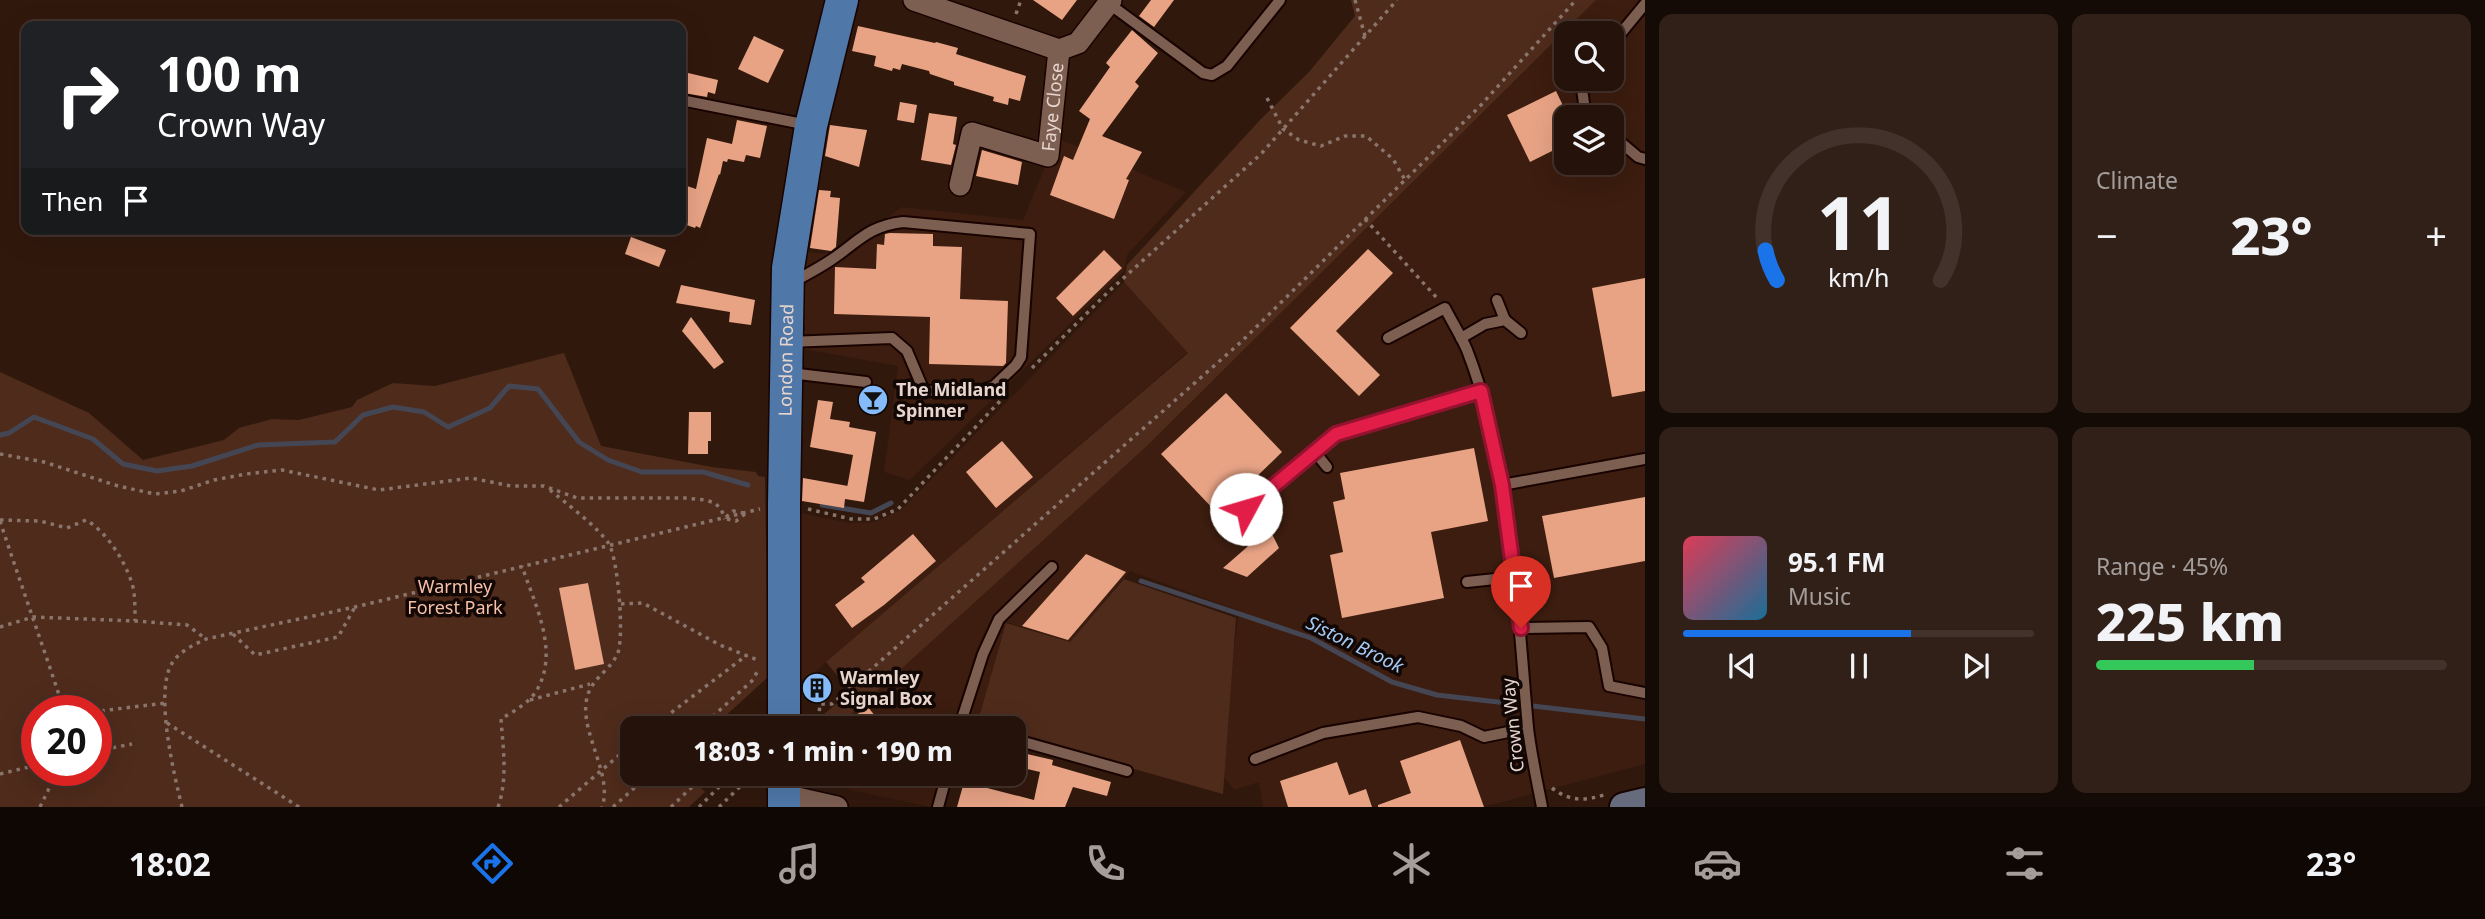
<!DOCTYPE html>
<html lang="en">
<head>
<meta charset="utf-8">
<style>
  :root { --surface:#25120a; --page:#312018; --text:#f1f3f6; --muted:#a39e9c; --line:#42322b; --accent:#1a73e8 }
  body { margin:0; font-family:"Noto Sans",sans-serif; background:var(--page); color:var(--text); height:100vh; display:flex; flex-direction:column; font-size:26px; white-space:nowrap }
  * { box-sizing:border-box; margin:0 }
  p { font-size:23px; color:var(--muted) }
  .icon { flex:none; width:38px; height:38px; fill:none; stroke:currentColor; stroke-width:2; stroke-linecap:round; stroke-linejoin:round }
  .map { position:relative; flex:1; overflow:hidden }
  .details { display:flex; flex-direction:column; gap:14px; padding:14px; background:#140a06; width:840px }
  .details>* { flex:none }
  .top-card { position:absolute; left:21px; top:21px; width:665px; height:214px; border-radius:14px; box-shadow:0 7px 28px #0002,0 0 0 2px var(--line); background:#202124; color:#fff; overflow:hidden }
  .buttons { position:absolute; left:1554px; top:21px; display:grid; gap:14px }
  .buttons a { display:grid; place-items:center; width:70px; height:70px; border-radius:14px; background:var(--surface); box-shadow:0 7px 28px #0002,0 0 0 2px var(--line); font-size:35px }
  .speed { position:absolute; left:21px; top:695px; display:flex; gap:14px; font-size:35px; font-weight:700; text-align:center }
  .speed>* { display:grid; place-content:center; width:91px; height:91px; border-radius:50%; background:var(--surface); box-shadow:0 7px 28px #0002,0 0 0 2px var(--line); line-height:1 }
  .speed .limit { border:10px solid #d22; background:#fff; color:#111 }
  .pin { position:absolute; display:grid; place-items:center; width:60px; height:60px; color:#fff; margin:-72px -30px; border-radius:50% 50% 50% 0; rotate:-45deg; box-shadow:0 0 7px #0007 }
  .pin .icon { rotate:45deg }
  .me { position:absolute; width:77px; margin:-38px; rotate:51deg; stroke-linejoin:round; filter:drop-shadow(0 0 5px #0008) }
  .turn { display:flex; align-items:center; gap:24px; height:147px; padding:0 21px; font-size:32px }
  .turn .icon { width:91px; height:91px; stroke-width:2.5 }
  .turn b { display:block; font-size:49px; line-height:60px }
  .then { display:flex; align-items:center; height:66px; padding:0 21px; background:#0003; gap:14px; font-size:26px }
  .big { font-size:52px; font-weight:800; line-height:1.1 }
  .details .tile { flex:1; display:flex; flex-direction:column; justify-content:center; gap:10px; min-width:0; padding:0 24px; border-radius:14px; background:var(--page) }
  .details .dial { align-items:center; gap:0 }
  .dial svg { height:182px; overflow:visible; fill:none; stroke:var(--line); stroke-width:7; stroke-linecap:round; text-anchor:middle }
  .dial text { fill:var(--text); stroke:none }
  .song { display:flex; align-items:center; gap:21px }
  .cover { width:84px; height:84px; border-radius:10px; background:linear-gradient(135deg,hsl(350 70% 55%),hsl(200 70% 35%)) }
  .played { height:7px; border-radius:4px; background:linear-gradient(90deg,var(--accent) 65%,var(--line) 65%) }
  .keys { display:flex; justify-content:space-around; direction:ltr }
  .heat { display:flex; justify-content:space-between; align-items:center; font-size:38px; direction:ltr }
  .charge { height:10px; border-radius:5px; background:linear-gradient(90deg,#34c759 45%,var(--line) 0) }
  .details .tiles { flex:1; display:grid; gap:14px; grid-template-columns:repeat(2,1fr) }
  .trip { position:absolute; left:620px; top:716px; width:406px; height:70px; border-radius:14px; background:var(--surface); box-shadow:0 7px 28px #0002,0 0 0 2px var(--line); font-weight:800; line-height:70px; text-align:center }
  .tabs { display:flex; height:112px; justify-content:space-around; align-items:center; background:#0f0704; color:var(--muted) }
  .tabs .icon { width:49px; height:49px }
  .tabs .current { color:var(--accent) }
  .tabs b { font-size:32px; color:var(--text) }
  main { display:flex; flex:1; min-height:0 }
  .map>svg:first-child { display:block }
  .built { fill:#3c1d0f; fill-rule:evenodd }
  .green { fill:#4f2b1b; fill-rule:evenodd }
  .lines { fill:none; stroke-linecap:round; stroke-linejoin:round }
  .stream { stroke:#454654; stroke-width:5 }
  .building { fill:#e8a385 }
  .lane-casing { stroke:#180300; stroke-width:14 }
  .street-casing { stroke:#180300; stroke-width:24 }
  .secondary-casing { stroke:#180300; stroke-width:32 }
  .primary-casing { stroke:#180300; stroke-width:35 }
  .path { stroke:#8a756c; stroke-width:3.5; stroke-dasharray:3.5 5; stroke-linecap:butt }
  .lane { stroke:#7d5f52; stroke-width:10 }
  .street { stroke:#7d5f52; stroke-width:21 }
  .secondary { stroke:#666b7e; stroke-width:28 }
  .primary { stroke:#4f78a9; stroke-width:32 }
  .route-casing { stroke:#92132f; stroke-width:18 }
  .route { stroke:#e11d48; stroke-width:12 }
  .labels { text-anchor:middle; stroke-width:7; stroke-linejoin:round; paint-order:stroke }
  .street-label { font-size:18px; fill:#e7d5ce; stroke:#110704 }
  .poi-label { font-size:18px; font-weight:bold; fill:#e7d5ce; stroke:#110704; text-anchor:start }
  .park-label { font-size:18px; fill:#f8c0a8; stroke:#110704 }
  .water-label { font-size:19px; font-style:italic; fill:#a4c9f5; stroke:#110704 }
</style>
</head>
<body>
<main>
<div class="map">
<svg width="1645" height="807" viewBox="0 0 1645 807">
  <rect width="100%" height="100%" fill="#31180d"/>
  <g class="built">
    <path d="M1596 0H1645V764L1483 807H1263L1259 782 1234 790 1218 769 1239 611 1130 571 1070 642 1006 622 978 721 956 714 952 728H830L1147 446ZM1566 33H1612V79H1566ZM1566 117H1612V163H1566Z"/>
    <path d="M1057 138 1186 192 1127 255 1124 271 910 480 884 472 898 366 803 349 801 252 839 254 902 207 1023 220Z"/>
    <path d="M1124 282 1188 352 807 679H801L800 513 850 523 875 522 901 510Z"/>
    <path d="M811 774H940L931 807 823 784 814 778Z"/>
  </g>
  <g class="green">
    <path d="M1351 0H1596L1147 446 836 728H814L813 723 851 692 826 662 1188 353 1124 282 1127 265 1260 120 1309 72 1355 16Z"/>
    <path d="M564 353 601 446 712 467 756 472 758 476 765 477 768 677 712 728H632V774H662L652 785 664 774H687L705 792 689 807H0V372L89 413 143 460 224 440 239 428 272 419 299 420 352 407 357 400 393 383 435 386ZM37 710H96V770H37Z"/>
    <path d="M1124 579 1236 618 1223 794 1013 735V728H990L977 724 1006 623 1070 642Z"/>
  </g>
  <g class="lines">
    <g class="stream">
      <path d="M0 435 9 433 34 417 93 439 123 464 157 471 192 466 258 445 335 442 363 415 393 407 424 412 448 427 490 408 509 386 538 389 579 442 608 460 642 472H703L748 485"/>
      <path d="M822 505 871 513 891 503"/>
      <path d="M1141 581 1311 638 1392 682 1437 695 1645 719"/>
    </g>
  </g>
  <g class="building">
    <path d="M1033 0H1077L1062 20Z"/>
    <path d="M1151 0H1174L1154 27 1139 16Z"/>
    <path d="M858 26 935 43 936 42 958 48 956 54 1026 76 1020 101 1009 98 1008 105 993 101 994 97 954 85V82L930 74 929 71 902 64 900 70 893 68 892 71 874 66 876 56 852 51Z"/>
    <path d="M1132 30 1158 53 1135 82 1139 86 1102 136 1142 152 1126 179 1129 180 1114 219 1050 195 1064 156 1073 160 1090 119 1079 111 1110 67 1106 63Z"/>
    <path d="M754 36 784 50 768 83 738 69Z"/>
    <path d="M688 73 718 80 715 94 708 92 707 97 684 93Z"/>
    <path d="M1556 91 1566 112V144L1530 162 1507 115Z"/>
    <path d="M900 102 917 105 914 123 897 120Z"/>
    <path d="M929 113 957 117 953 144 956 145 951 165 921 160Z"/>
    <path d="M737 120 767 126 760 158 746 155 744 162 728 159 727 162 723 161 720 175 719 174 700 228 696 226 695 228 681 223V184L696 189 707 138 732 144Z"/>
    <path d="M830 125 867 130 859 167 825 156Z"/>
    <path d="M982 150 1022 162 1018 185 976 176Z"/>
    <path d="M819 190 831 191 830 197 840 198 836 247 831 251 810 248Z"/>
    <path d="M890 233 933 234V246L962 247 960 299 1008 301 1006 363 1003 366 929 364 930 317 834 314 835 267 876 269 877 244 884 245 885 234Z"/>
    <path d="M631 237 666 250 659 267 625 254Z"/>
    <path d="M1368 249 1393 273 1336 331 1380 375 1359 396 1290 328Z"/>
    <path d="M1104 250 1122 268 1073 316 1056 298Z"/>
    <path d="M1645 278V391L1612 397 1592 288Z"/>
    <path d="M681 285 755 300 751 325 729 322 730 312 676 303Z"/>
    <path d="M691 317 724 362 714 369 682 331Z"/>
    <path d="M1226 393 1282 452 1218 514 1161 454Z"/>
    <path d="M818 400 833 402 830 419 850 422 849 427 876 432 864 502 845 499 844 508 802 501 803 478 848 486 847 488 853 455 810 447Z"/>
    <path d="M689 412H711V441H708V454H688Z"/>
    <path d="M1002 441 1033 477 996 508 966 472Z"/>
    <path d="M1474 448 1488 521 1431 532 1444 598 1342 618 1330 555 1343 552 1333 502 1345 499 1340 473Z"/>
    <path d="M1645 497V561L1554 578 1542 516Z"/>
    <path d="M1269 528 1279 548 1247 577 1223 568Z"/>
    <path d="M913 534 936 561 884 605 852 628 835 605 865 582 861 578Z"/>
    <path d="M1086 554 1126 572 1068 640 1022 626Z"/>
    <path d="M588 583 604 664 575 670 559 588Z"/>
    <path d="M867 706 885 728H841Z"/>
    <path d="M1460 740 1484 807H1378V805L1411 793 1400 761Z"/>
    <path d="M1027 754 1053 760 1052 765 1111 782 1107 796 1073 787 1065 807H957L964 782 1034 800 1040 772 1023 768Z"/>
    <path d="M1337 762 1349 795 1366 789 1372 807H1288L1280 781Z"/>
  </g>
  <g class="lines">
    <g class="lane-casing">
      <g id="lane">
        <path d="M1108 3 1203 73 1212 75 1227 66 1280 0"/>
        <path d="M1612 44 1645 4"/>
        <path d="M1583 79 1581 81 1585 111 1591 117"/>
        <path d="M681 100 808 125"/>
        <path d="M1612 135 1638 157 1645 159"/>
        <path d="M1497 300 1505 320"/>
        <path d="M1388 338 1445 308C1452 322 1461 336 1467 350 1512 466 1517 606 1528 728 1531 754 1537 781 1542 807"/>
        <path d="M1461 338 1485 324 1505 320 1521 333"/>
        <path d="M788 342 892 338 907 351 924 391 983 390 994 386 1016 365 1021 357 1030 234 903 222C868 226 858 242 831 260 819 268 806 275 793 282"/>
        <path d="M790 373 866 382"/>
        <path d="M1315 452 1327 467"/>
        <path d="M1502 485 1645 459"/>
        <path d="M1246 509 1336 434 1481 391"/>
        <path d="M1467 582 1514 577"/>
        <path d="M1521 628 1589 627 1602 648 1609 686 1645 693"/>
        <path d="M959 728 983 654 999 619 1052 567"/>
        <path d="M1013 739 1127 771"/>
        <path d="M1255 759 1323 733 1418 717 1461 726 1484 737 1528 728"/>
        <path d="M938 807 947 774"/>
      </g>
    </g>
    <g class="street-casing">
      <g id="street">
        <path d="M914 0 1059 50 1078 43 1111 0"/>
        <path id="s1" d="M960 185 972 133 1048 156 1059 50"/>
        <path d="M784 795 837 807"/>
      </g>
    </g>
    <g class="secondary-casing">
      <path id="secondary" d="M1624 807 1645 802"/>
    </g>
    <g class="primary-casing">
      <g id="primary">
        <path id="s2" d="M784 728V503L788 268 811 126 842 0"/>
        <path d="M784 807V774"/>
      </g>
    </g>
    <g class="path">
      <path d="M1355 0 1365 36"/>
      <path d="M1016 14 1021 0"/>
      <path d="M1267 98 1283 129 1299 140 1321 146 1345 136H1366L1393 159 1405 180"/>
      <path d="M1365 219 1437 298"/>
      <path d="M1032 368 1108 292 1261 154 1397 0"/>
      <path d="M0 454 44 462 118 486 155 494 181 491 214 480 246 474 282 470 379 490 471 478 511 486H544L577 498H685L705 500 715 503 721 509 725 519"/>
      <path d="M550 490C567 504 597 526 609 544 618 559 625 640 617 655 607 674 589 679 586 703 582 735 613 777 602 807"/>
      <path d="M808 509 851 519H874L898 509 1002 399"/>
      <path d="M726 517 733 511 744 513"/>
      <path d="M727 519 736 521 745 514"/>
      <path d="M0 520 40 521 67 528 86 520C107 531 130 568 134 592 135 602 135 611 135 621"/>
      <path d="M0 521C20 582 42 643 62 704V710"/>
      <path d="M621 604 643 603 720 645 760 661"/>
      <path d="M0 627 33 617 135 621 187 625 206 639"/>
      <path d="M233 634 255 655 338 637 355 607"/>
      <path d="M530 700 590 684"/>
      <path d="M96 717 100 711 166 703"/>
      <path d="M167 723 299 807"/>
      <path d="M809 724 819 714 820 704H832L1241 342 1481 105 1576 0"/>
      <path d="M651 728 747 655"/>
      <path d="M700 728 753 680 758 670"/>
      <path d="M96 751 132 744"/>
      <path d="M0 774 37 765"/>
      <path d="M750 774 758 785"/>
      <path d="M1552 788C1570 802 1586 801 1607 794"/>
      <path d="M40 807 58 770"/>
      <path d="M182 807C174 774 155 696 171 665 178 652 193 645 206 639L355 607 760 509"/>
      <path d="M498 807C508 779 503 748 501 719 514 711 531 702 538 688 559 649 534 603 522 566"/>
      <path d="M559 807 632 744"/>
      <path d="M613 807 650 774"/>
      <path d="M671 807 694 785"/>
      <path d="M699 807 732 774"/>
      <path d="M719 807 753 774"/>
    </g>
    <use href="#lane" class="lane"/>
    <use href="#street" class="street"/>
    <use href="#secondary" class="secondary"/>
    <use href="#primary" class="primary"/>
  </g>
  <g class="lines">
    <g class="route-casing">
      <path id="route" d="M1246 509 1336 434 1481 391 1502 485 1521 628"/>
    </g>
    <use href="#route" class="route"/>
  </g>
  <defs>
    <g id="bar-disc" transform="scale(1.575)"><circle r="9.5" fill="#85bbfb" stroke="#110704"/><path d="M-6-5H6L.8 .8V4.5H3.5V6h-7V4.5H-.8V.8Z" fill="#111"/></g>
    <g id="building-disc" transform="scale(1.575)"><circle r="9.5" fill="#85bbfb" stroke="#110704"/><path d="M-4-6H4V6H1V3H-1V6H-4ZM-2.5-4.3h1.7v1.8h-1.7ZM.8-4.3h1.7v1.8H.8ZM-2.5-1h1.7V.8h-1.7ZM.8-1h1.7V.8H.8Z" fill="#111"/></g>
  </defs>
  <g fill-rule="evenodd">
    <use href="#bar-disc" x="873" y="400"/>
    <use href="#building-disc" x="817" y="688"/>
  </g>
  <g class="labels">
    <g class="street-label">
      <text dy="6" stroke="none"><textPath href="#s1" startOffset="182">Faye Close</textPath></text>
      <text dy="6" stroke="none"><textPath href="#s2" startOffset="368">London Road</textPath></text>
      <text transform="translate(1513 725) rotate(-96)" y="6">Crown Way</text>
    </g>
    <g class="poi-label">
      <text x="896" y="396">The Midland<tspan x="896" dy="21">Spinner</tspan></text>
      <text x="840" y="684">Warmley<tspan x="840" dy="21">Signal Box</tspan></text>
    </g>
    <g class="park-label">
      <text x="455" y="593">Warmley<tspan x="455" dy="21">Forest Park</tspan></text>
    </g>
    <g class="water-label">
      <text transform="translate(1355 644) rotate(26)" y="7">Siston Brook</text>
    </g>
  </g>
</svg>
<div class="buttons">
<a><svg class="icon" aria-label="search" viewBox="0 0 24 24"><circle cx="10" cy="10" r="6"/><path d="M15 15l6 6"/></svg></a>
<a><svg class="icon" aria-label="layers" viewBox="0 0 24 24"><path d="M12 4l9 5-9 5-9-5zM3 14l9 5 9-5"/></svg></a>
</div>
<div class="speed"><div class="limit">20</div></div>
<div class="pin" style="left:1521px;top:628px;background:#d93025"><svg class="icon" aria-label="arrive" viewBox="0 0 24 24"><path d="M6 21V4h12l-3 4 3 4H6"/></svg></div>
<svg class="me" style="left:1246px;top:509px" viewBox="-20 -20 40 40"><circle r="19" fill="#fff"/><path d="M0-13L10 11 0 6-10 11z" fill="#e11d48"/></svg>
<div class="trip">18:03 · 1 min · 190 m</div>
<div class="top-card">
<div class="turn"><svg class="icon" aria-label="right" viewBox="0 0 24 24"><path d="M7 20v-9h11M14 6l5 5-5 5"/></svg><div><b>100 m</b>Crown Way</div></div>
<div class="then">Then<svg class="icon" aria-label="arrive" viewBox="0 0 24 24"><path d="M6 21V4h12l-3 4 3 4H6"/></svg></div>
</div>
</div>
<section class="details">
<div class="tiles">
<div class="tile dial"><svg viewBox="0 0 100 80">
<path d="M14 69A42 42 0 1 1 86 69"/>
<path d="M14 69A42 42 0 0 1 9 56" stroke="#1a73e8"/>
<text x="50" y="56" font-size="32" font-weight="700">11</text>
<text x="50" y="72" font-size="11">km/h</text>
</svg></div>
<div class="tile"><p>Climate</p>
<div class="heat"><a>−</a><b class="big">23°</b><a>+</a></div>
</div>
<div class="tile">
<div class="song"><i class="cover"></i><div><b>95.1 FM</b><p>Music</p></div></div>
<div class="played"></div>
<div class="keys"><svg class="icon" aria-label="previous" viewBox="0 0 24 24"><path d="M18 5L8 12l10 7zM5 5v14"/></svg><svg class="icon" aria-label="pause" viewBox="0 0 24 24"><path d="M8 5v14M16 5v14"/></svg><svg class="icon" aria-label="next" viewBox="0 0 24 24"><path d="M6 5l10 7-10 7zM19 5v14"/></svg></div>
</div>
<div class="tile"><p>Range · 45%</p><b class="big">225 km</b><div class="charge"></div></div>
</div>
</section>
</main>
<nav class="tabs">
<b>18:02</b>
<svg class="icon current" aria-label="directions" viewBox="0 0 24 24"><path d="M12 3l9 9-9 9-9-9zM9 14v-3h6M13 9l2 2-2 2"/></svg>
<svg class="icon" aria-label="music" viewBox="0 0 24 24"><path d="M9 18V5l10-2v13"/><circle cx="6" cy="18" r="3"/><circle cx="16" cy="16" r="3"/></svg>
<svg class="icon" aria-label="phone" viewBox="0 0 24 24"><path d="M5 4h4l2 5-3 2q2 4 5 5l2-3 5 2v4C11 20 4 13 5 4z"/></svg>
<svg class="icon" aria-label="climate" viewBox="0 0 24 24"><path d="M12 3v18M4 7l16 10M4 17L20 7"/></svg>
<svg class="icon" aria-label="car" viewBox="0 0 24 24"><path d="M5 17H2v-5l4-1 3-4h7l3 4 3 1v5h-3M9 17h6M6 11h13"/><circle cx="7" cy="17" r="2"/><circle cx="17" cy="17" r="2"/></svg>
<svg class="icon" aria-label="filters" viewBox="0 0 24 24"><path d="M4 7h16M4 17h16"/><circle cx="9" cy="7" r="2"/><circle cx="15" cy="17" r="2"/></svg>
<b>23°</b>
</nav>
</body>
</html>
